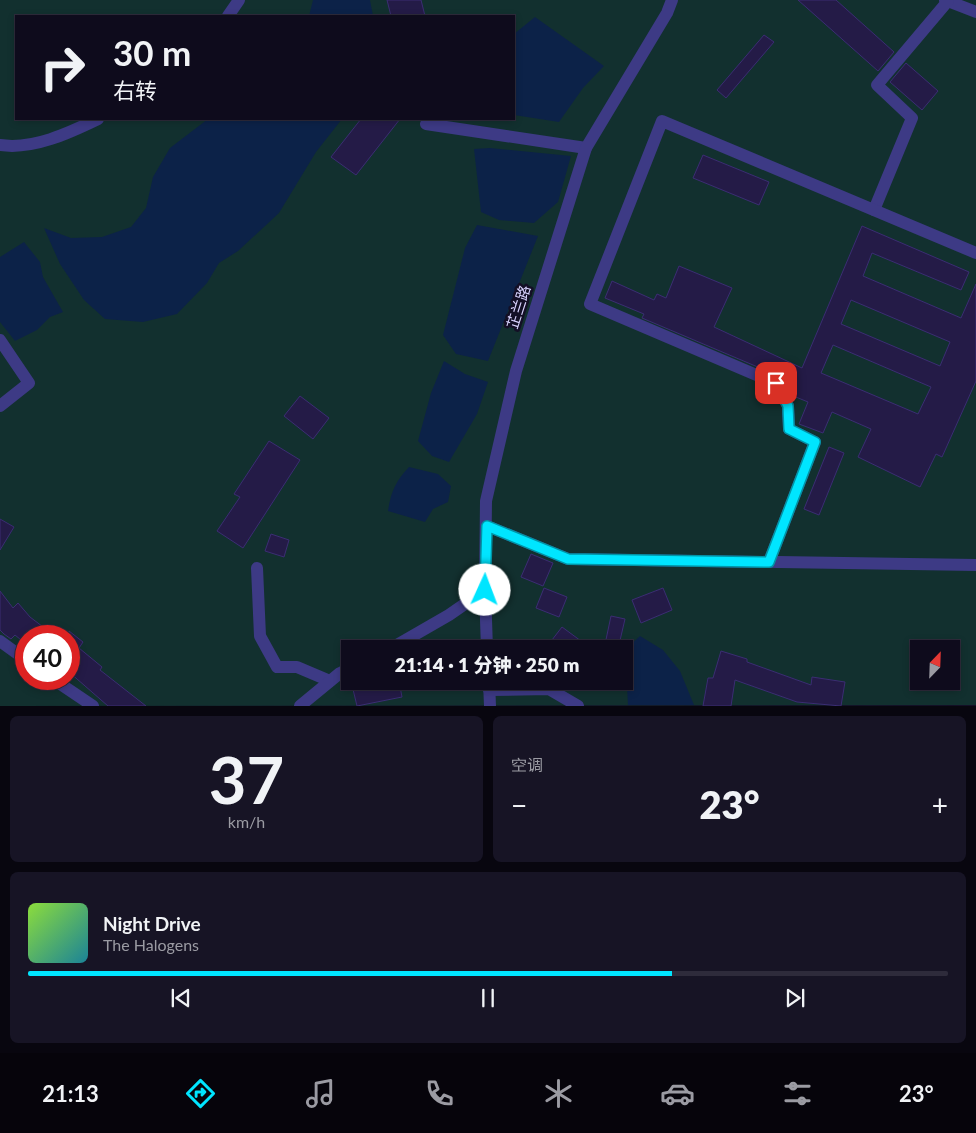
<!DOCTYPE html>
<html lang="zh">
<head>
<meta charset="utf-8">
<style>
  :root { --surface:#0e0b1c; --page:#171425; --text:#f1f3f6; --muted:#9b9ba3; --line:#2e2b3b; --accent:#00e5ff }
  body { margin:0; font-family:Lato,"Noto Sans SC",sans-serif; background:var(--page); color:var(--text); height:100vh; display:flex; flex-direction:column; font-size:19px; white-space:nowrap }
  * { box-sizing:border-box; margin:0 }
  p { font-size:16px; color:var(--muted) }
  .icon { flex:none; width:28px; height:28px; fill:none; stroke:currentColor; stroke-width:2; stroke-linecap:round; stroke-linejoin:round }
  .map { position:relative; height:706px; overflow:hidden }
  .details { display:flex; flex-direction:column; gap:10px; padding:10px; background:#08060f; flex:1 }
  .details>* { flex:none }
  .hud { position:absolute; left:15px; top:15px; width:500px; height:105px; border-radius:0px; box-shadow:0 2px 8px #0003,0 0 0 1px var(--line); background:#0e0b1c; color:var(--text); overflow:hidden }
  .needle { width:32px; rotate:23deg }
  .buttons { position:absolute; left:910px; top:640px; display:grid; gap:10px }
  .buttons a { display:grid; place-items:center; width:50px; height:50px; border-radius:0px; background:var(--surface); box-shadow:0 2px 8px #0003,0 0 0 1px var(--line); font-size:25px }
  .speed { position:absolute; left:15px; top:625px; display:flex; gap:10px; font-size:25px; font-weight:700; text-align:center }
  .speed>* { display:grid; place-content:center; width:65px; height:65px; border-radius:50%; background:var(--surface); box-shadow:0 2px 8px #0003,0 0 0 1px var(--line); line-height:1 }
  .speed .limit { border:8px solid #d22; background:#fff; color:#111 }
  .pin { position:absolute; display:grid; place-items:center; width:42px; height:42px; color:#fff; margin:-21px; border-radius:10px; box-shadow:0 2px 8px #0006 }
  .me { position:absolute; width:55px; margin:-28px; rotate:2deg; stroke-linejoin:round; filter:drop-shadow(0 0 4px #0008) }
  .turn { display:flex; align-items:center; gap:18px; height:105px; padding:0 15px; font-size:22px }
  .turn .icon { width:65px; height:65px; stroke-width:2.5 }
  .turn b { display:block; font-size:35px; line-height:42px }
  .big { font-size:38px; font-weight:800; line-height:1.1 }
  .details .card { flex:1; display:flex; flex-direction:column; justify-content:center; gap:8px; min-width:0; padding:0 18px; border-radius:8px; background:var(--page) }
  .details .dial { align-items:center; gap:0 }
  .dial b { font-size:65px; line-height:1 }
  .song { display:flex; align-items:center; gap:15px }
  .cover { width:60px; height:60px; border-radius:8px; background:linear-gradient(135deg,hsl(90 70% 55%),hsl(190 70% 35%)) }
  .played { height:5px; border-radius:2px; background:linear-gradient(90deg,var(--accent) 70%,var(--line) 70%) }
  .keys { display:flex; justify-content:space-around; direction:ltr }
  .heat { display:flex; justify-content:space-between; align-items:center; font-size:28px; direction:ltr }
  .details .tiles { flex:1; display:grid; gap:10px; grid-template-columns:1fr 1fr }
  .card:last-child { grid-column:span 2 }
  .trip { position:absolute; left:341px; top:640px; width:292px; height:50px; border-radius:0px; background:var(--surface); box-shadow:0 2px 8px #0003,0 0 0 1px var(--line); font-weight:800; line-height:50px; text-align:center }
  .tabs { display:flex; height:80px; justify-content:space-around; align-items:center; background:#06040b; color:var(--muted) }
  .tabs .icon { width:35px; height:35px }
  .tabs .current { color:var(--accent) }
  .tabs b { font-size:22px; color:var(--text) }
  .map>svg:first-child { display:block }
  .green { fill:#12302f; fill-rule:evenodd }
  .water { fill:#0c2248 }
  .building { fill:#241b47; stroke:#3b2d73; fill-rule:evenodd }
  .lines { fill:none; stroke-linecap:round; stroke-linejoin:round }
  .minor { stroke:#3d3a85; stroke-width:12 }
  .route-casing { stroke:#0095a6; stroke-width:12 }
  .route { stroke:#00e5ff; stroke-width:9 }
  .labels { text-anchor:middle; stroke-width:5; stroke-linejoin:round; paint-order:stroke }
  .street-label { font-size:15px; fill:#d9d4ff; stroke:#130f26 }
</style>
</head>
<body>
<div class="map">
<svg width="976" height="706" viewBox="0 0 976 706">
  <rect width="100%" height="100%" fill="#130f26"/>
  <path class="green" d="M0 0H976V705L0 706ZM16 16H514V119H16ZM26 636H69V679H26ZM350 649H625V681H350ZM919 649H951V681H919Z"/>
  <g class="water">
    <path d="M313 0H370L373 16H309Z"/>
    <path d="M535 17 604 66 583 88 559 122 514 115V34Z"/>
    <path d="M208 119H342L316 152 279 213 238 251 219 263 207 283 177 314 143 322 105 319 84 300 60 264 44 228 71 238 102 237 131 227 146 208 153 177 170 148Z"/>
    <path d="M490 148 571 156 558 202 534 223 499 220 481 212 474 149Z"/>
    <path d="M477 225 538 236 488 361 456 354 443 335 465 248Z"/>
    <path d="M24 242 40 262 43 277 63 312 50 317 37 330 15 341 0 322V257Z"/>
    <path d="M444 361 465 374 488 382 477 414 449 462 432 456 418 441 431 393Z"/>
    <path d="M409 467 438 474 451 486 448 502 433 509 425 522 388 511C391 491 396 481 409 467Z"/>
    <path d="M640 636 663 650 680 671 694 705H628L625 650Z"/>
  </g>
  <g class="building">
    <path d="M387 0H421L425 16H391Z"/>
    <path d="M798 0H836L894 52 878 71Z"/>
    <path d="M764 35 774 42 726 98 717 90Z"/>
    <path d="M906 63 938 91 922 110 890 82Z"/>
    <path d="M361 119H400L356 175 331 157Z"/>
    <path d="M703 155 769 182 759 205 693 178Z"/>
    <path d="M862 226 969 272 961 290 872 253 863 276 961 318 976 284V381L942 457 936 454 920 487 858 457 871 429 832 412 823 433 799 424 808 402 791 395 788 390 790 386 785 384 779 376 642 318 644 314 605 298 612 281 654 300 657 294 666 298 679 266 732 288 714 327 802 368ZM851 300 950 342 940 366 841 324ZM833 345 931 387 918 414 821 373Z"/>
    <path d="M300 396 329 418 313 439 284 416Z"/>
    <path d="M269 441 300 460 243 548 217 531 240 497 234 494Z"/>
    <path d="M829 447 844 453 819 515 804 509Z"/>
    <path d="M0 519 14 527 0 550Z"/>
    <path d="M271 534 289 540 284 557 265 551Z"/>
    <path d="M531 554 553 563 543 586 521 577Z"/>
    <path d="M544 588 567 597 559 617 536 608Z"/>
    <path d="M663 588 672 610 641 623 632 600Z"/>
    <path d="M0 591 13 608 18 603 30 617 55 636H26V644L15 635 11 639 4 634 0 630Z"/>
    <path d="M611 616 625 619 618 649H604Z"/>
    <path d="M562 627 581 641 575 649H545Z"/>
    <path d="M69 631 83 642 79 648 102 667 100 670 146 706H108L69 672Z"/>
    <path d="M721 651 747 659V662L811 685 812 677 845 682 841 706 797 702 735 680 731 706H703L708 678H713Z"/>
    <path d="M351 681H399L402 697 357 706Z"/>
  </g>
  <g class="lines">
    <g class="minor">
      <path d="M945 0 976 12"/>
      <path d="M228 16 239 0"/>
      <path d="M426 124 586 148"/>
      <path d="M0 145C33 150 69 133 98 119"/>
      <path d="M874 210 912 118 877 85 948 1"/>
      <path d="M0 340 29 383 0 406"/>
      <path d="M487 526 568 559 976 565"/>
      <path d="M769 562 815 442 789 429 788 406 775 383 590 304 662 121 976 253"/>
      <path d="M257 568 260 636 277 667H297L330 681"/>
      <path d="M0 641 26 660"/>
      <path d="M390 649 449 615 485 590"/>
      <path d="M487 649 485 590 486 501 516 371 586 148 667 13 672 0"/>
      <path d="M53 679 93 706"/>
      <path d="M489 681 490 706"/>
      <path d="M489 690 549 689 578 706"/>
      <path d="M300 706 340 673 350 668"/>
    </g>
  </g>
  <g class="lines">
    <g class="route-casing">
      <path id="route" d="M485 590 487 526 568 559 769 562 815 442 789 429 788 406 776 383"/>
    </g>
    <use href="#route" class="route"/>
  </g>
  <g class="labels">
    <g class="street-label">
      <text transform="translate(519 307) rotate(-72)" y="5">芷兰路</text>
    </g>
  </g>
</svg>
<div class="buttons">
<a><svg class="needle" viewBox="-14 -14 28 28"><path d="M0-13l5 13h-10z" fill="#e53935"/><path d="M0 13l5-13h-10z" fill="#9b9ba3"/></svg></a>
</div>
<div class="speed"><div class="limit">40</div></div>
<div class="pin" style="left:776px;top:383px;background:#d93025"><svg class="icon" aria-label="arrive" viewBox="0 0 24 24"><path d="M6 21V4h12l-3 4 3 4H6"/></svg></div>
<svg class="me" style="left:485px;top:590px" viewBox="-20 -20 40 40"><circle r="19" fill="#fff"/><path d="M0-13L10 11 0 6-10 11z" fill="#00e5ff"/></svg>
<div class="trip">21:14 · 1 分钟 · 250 m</div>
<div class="hud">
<div class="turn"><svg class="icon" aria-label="right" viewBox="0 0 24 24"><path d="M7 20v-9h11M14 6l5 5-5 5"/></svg><div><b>30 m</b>右转</div></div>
</div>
</div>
<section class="details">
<div class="tiles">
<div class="card dial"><b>37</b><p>km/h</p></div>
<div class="card"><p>空调</p>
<div class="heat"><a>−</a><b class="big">23°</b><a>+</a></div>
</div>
<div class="card">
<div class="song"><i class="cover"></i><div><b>Night Drive</b><p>The Halogens</p></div></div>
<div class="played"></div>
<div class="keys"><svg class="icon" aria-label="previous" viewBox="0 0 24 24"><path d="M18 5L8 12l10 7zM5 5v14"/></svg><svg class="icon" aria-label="pause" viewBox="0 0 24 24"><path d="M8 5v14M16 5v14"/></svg><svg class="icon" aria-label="next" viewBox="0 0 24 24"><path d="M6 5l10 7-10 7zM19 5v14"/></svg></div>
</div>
</div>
</section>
<nav class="tabs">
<b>21:13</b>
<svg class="icon current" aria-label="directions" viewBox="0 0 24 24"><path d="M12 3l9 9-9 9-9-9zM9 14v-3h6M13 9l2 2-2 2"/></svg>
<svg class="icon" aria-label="music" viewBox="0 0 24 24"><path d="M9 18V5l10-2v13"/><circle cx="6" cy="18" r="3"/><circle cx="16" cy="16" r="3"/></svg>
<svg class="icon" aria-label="phone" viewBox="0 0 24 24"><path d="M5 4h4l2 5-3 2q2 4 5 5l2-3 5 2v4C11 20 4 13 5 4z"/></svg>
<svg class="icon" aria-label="climate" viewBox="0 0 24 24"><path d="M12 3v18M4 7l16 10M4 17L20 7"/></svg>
<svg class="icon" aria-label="car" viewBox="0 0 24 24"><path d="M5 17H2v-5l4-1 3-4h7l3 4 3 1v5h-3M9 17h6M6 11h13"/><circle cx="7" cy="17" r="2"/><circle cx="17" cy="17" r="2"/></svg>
<svg class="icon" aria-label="filters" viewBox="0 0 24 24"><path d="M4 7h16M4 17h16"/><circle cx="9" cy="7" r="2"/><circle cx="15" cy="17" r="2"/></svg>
<b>23°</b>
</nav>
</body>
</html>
